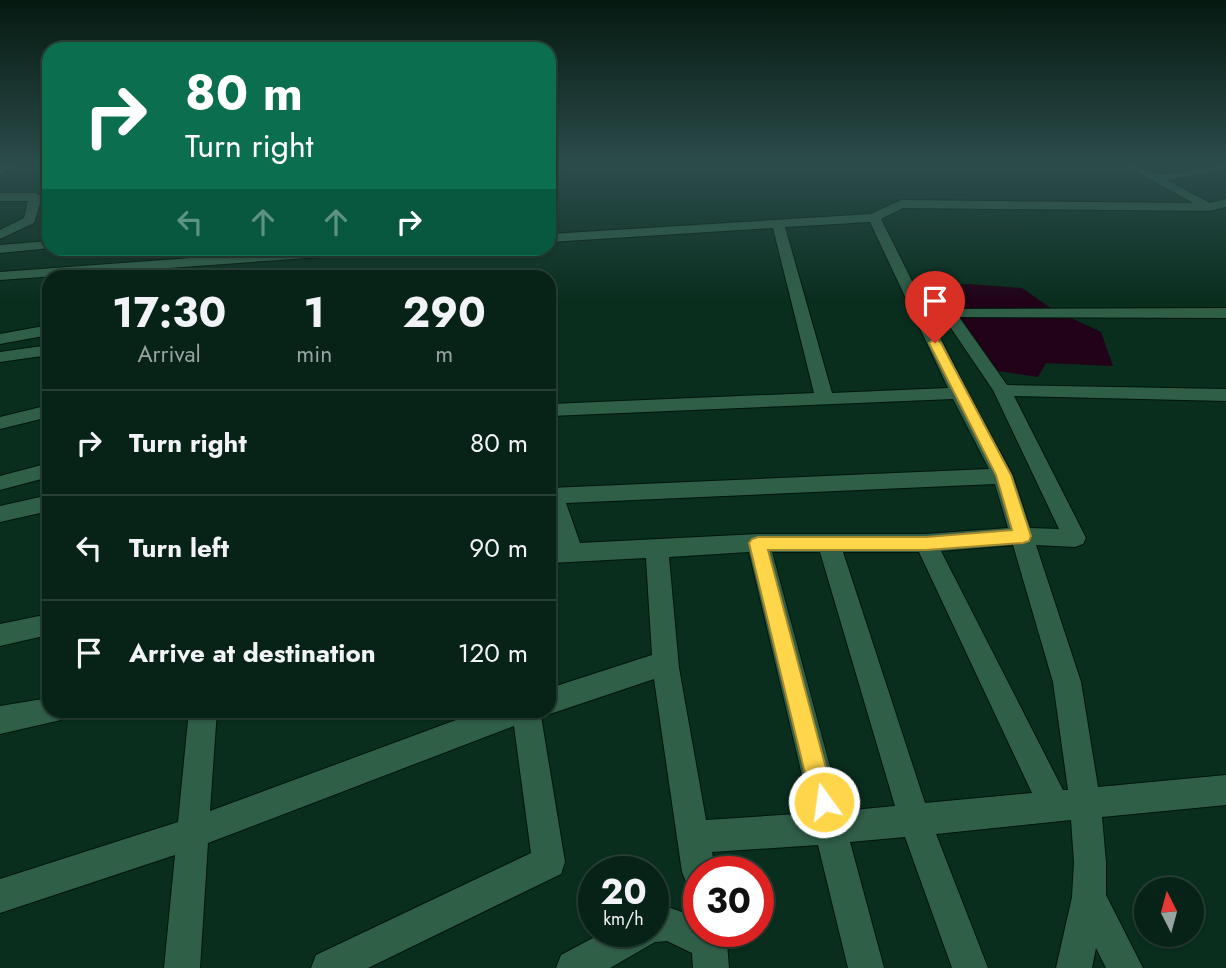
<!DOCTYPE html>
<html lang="en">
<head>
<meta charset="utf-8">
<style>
	:root { --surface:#072216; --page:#102a1f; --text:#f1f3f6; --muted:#98a4a1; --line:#283f35 }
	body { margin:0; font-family:Jost,sans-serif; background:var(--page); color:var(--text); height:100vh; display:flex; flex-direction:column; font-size:26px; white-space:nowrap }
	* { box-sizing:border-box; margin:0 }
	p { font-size:23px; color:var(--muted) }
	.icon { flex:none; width:38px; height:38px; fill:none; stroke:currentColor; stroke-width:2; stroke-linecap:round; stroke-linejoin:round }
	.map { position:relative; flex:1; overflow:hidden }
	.drawer { position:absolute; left:42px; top:270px; width:514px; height:448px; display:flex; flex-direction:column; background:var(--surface); border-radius:21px; box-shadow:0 2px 5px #0004,0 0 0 2px var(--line) }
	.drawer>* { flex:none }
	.guide { position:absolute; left:42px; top:42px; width:514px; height:214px; border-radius:21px; box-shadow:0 2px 5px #0004,0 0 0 2px var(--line); background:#0b6e4f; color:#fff; overflow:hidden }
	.needle { width:46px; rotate:354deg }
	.controls { position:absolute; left:1134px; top:877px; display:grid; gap:14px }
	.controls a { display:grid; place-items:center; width:70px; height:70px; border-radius:50%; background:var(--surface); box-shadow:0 2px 5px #0004,0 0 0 2px var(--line); font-size:35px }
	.speed { position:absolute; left:578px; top:856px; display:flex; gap:14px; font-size:35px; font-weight:700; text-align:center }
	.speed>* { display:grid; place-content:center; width:91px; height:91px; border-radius:50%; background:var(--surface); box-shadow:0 2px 5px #0004,0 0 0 2px var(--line); line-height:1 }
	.speed small { font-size:18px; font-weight:400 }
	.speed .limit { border:10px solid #d22; background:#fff; color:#111 }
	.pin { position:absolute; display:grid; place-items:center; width:60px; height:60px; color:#fff; margin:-72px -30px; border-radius:50% 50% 50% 0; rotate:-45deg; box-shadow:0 0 7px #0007 }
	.pin .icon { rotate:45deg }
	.me { position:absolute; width:77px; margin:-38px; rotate:346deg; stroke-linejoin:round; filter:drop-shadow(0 0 5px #0008) }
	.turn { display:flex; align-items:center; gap:24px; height:147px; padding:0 28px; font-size:32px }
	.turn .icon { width:91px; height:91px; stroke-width:2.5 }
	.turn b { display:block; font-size:49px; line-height:60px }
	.lanes { display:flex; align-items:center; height:66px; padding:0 28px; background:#0003; justify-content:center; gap:35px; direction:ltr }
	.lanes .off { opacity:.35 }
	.eta { display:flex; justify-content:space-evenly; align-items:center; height:119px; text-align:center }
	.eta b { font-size:42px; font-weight:700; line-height:49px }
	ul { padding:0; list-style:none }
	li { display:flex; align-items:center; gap:21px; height:105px; padding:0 28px; border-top:2px solid var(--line) }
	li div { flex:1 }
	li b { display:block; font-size:26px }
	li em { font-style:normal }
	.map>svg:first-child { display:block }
</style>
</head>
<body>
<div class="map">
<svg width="1226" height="968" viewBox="0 0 1226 968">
	<rect width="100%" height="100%" fill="#092e1e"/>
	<path fill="#210218" d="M969 284 1022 288 1052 309 1101 332 1113 366 1046 363 1038 377 992 370 955 335 950 307 940 297V286Z"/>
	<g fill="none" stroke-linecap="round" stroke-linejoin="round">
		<defs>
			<path id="minor" d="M3 166H16L0 175V167Z
				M1127 166C1142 165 1147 174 1159 174 1179 175 1204 166 1226 166V169L1167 180 1210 203 1226 199V207L1209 211 903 208 881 219 968 393 1013 476 1030 528 1059 529 993 390 940 312 942 309 1226 308V318L959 317 1007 385 1226 389V401L1014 396 1086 538 1083 544 1075 547 1036 545 1081 682 1098 787 1226 775V805L1102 817 1106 862V895L1143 968H1106L1096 948 1092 968H1056L1072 897 1074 862 1071 820 936 834 988 968H952L905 837 850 842 884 968H848L818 845 712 852 716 872H698V888L687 884 682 872 654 679 550 714 541 710H550V688L652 655 646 558 550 563V545H557L550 519V488L989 469 953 399 550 416V404L814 393 773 228 550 242V234L871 214 901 200 1193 203ZM870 222 948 388 832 393 785 227ZM995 484 1008 528 926 534H758L580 543 566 503ZM1013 545 1053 682 1068 790H1063L941 551ZM749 552 811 813 706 820 679 668 669 557ZM772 552H820L895 806 842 811ZM843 552H919L1032 793 925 803Z
				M0 193H36L42 197 34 223 0 239V230L24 218 28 201H0Z
				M49 241V248H51L0 253V245Z
				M327 248H398L392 252 0 280V272Z
				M49 325V335L0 344V334Z
				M49 345V355L0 362V352Z
				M49 405V417L0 429V417Z
				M49 463V477L0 490V476Z
				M49 495V511L0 522V506Z
				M39 616 49 621 48 635 0 646V624Z
				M49 698V710H65L61 720 0 734V706Z
				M189 710H217L210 811 483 710H540L565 862 561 874 368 968H311L316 955 531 853 514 726 208 843 200 968H164L175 855 0 913V879L178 822Z
				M668 907 698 918V931H726L729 968H693L692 953 667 941 655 942 610 968H556L561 955 606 931H653V908Z"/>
		</defs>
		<use href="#minor" stroke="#00150a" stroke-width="2"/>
		<use href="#minor" fill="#305f48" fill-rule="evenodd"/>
	</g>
	<linearGradient id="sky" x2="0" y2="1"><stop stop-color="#051910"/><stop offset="0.55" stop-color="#2c4c4c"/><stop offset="1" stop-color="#2c4c4c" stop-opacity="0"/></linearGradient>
	<rect width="1226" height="301" fill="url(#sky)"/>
	<path fill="#ffd54a" stroke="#a68a30" stroke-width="2" d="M935 339 941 343 1011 475 1031 536 1029 541 1023 543 926 550H768L835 802 832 810 824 814 815 810 812 802 749 543 752 539 758 537H926L1012 530 996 475 929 343Z"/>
</svg>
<div class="controls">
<a><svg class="needle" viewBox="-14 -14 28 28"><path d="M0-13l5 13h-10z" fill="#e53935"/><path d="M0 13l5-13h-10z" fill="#98a4a1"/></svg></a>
</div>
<div class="speed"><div>20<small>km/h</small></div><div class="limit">30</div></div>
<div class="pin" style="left:935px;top:343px;background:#d93025"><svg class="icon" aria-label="arrive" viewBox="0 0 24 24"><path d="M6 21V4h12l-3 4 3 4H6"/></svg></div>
<svg class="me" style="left:824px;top:802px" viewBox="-20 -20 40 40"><circle r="17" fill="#ffd54a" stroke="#fff" stroke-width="3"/><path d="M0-11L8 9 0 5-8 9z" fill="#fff"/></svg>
<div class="guide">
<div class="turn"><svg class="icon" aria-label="right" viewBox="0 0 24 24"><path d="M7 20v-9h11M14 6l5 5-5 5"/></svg><div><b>80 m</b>Turn right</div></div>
<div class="lanes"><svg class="icon off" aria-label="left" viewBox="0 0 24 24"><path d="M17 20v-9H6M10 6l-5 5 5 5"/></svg><svg class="icon off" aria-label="ahead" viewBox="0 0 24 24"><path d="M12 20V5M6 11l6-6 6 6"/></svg><svg class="icon off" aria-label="ahead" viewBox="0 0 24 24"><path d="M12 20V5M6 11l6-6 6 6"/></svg><svg class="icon" aria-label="right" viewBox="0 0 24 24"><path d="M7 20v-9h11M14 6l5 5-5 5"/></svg></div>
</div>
<section class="drawer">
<div class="eta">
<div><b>17:30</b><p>Arrival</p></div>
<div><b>1</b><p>min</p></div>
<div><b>290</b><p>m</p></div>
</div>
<ul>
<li><svg class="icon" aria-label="right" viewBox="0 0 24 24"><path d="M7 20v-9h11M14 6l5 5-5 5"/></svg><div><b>Turn right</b></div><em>80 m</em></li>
<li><svg class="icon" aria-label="left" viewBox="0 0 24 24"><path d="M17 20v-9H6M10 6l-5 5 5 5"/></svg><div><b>Turn left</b></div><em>90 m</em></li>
<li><svg class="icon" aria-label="arrive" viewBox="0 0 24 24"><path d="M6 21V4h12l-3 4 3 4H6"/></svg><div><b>Arrive at destination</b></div><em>120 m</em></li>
</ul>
</section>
</div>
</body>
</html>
